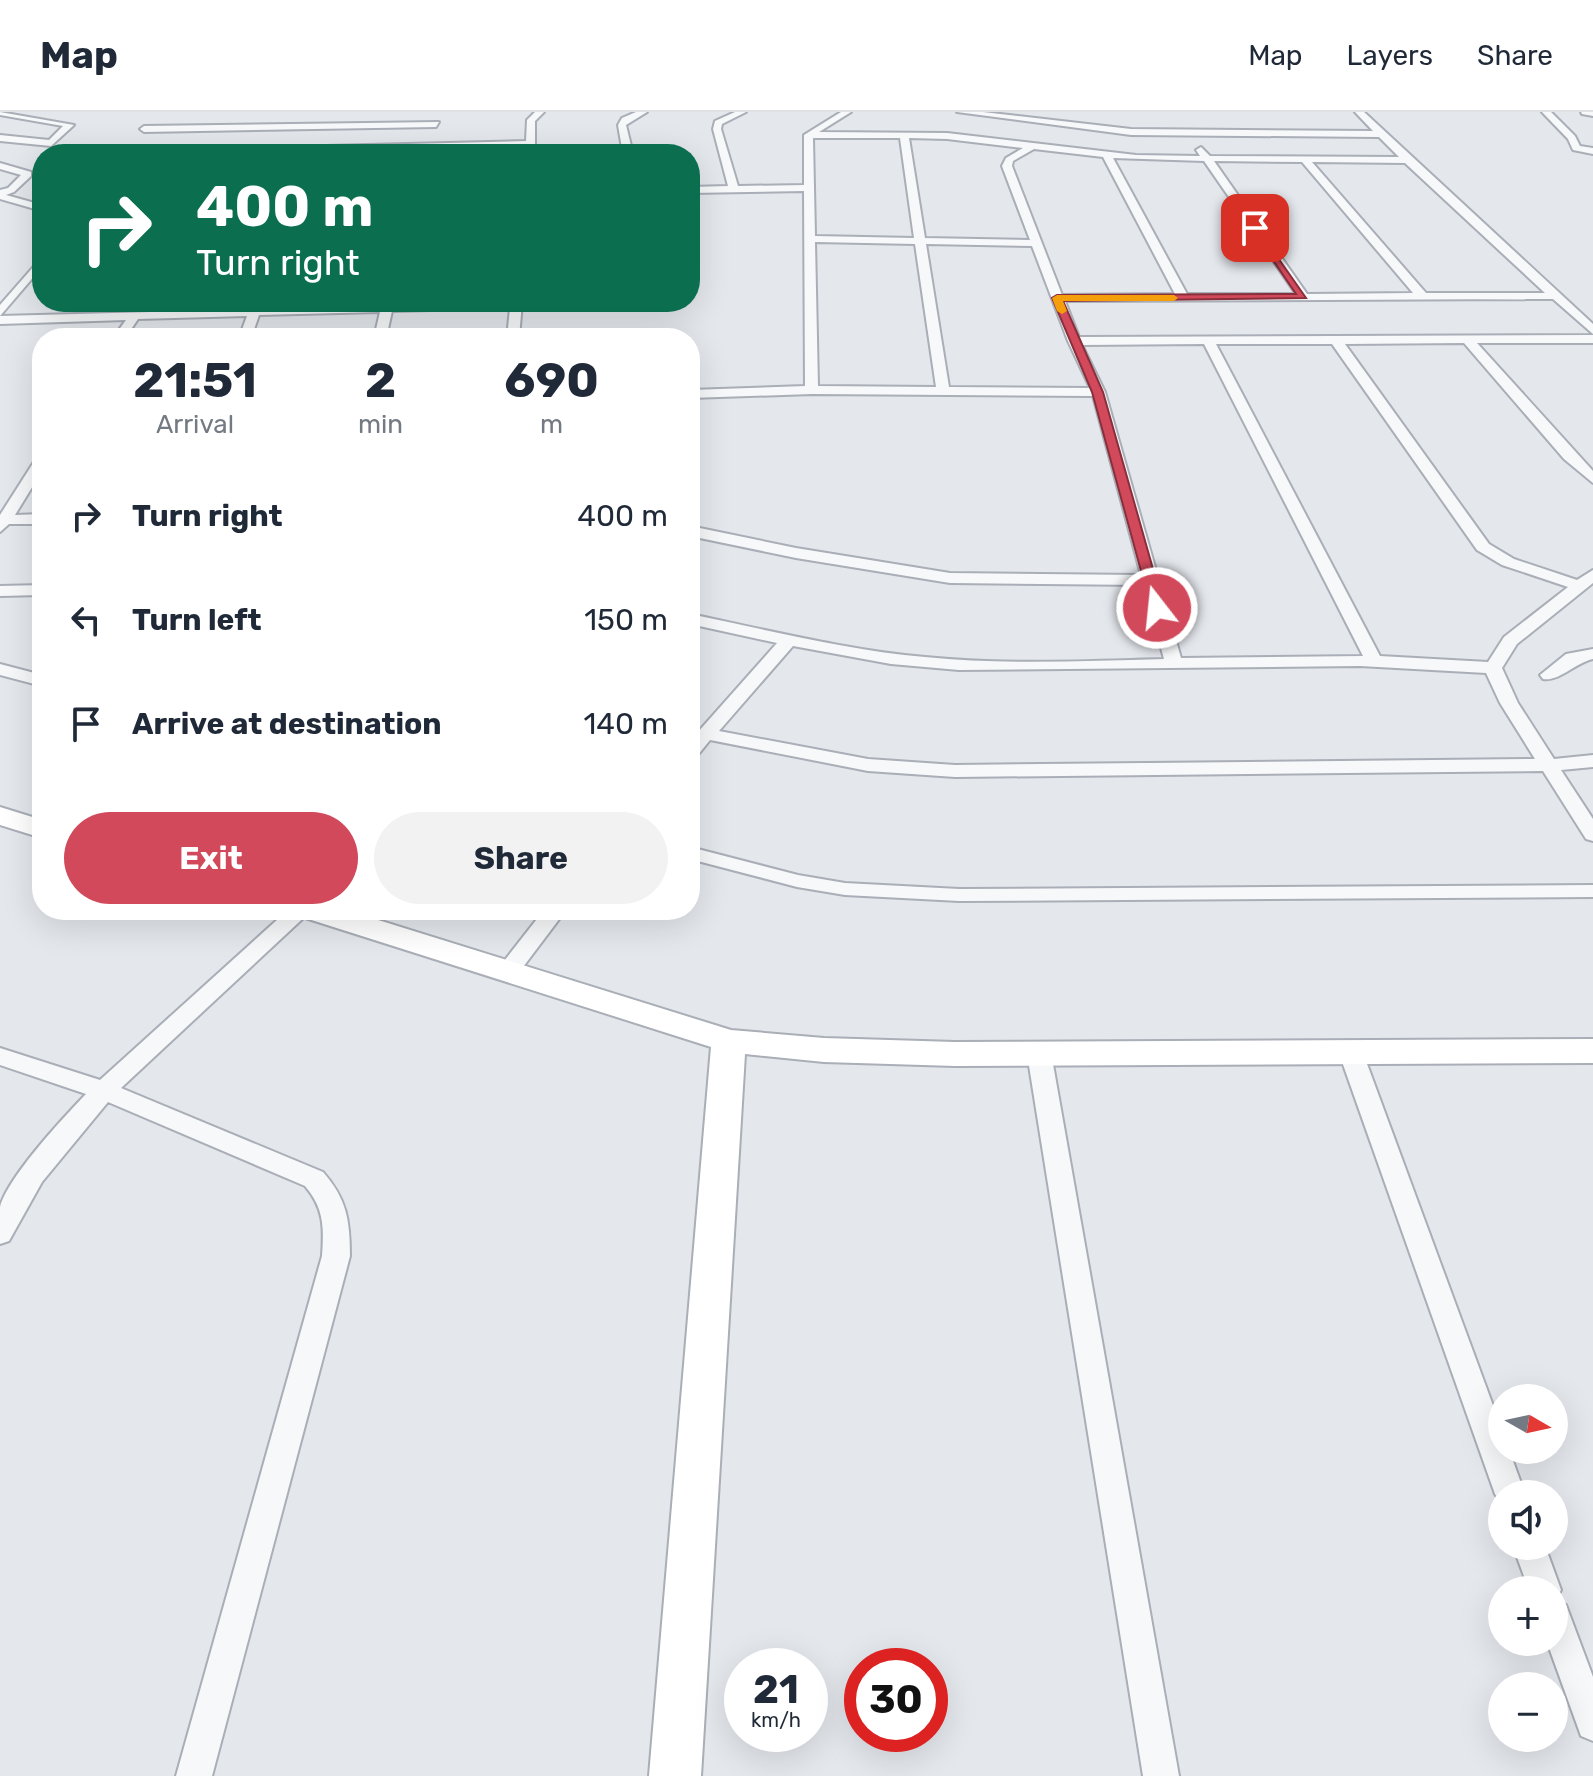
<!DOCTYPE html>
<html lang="en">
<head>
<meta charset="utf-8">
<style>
	:root { --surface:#fff; --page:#f2f2f3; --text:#1f2937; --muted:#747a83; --line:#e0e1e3; --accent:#d1495b }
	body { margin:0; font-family:Rubik,sans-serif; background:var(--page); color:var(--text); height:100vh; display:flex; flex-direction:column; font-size:30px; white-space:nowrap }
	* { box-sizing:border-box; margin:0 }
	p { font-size:26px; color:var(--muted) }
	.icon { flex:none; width:44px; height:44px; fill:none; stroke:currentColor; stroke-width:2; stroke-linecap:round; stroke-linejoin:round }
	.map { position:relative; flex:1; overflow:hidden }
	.panel { position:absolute; left:32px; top:216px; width:668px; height:592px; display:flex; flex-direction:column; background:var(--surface); border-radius:32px; box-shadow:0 8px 32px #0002 }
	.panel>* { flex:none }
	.guide { position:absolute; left:32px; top:32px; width:668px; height:168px; border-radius:32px; box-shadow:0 8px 32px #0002; background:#0b6e4f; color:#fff; overflow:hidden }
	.needle { width:52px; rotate:99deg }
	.controls { position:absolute; left:1488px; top:1272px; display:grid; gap:16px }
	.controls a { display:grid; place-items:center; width:80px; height:80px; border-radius:50%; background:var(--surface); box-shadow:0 8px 32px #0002; font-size:40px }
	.speed { position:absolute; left:724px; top:1536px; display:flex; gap:16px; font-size:40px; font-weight:700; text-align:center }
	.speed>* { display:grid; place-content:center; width:104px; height:104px; border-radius:50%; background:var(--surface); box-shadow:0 8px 32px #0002; line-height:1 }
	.speed small { font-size:20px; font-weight:400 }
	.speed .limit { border:12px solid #d22; background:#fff; color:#111 }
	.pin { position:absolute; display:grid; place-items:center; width:68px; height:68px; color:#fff; margin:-34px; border-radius:16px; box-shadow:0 4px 12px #0006 }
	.me { position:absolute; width:88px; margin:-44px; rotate:344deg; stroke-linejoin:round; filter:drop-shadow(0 0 6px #0008) }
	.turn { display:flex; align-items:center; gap:28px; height:168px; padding:0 32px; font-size:36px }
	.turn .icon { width:104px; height:104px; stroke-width:2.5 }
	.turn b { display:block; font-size:56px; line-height:68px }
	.eta { display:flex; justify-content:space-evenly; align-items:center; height:136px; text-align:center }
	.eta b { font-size:48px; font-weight:700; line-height:56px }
	.button { display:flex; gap:16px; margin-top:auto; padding:16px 32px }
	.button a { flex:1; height:92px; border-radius:48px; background:var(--accent); color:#fff; font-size:32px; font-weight:700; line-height:92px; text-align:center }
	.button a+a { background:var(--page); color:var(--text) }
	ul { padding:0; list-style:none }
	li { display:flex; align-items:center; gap:24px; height:104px; padding:0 32px }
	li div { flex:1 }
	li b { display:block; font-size:30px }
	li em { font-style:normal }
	header { display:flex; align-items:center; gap:48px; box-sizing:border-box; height:112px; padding:0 40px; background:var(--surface); border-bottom:2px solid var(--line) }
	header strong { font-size:38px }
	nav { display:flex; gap:44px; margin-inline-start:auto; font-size:28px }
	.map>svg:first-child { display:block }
</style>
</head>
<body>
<header>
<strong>Map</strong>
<nav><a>Map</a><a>Layers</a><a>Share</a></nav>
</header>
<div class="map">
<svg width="1593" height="1664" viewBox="0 0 1593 1664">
	<rect width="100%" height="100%" fill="#e4e7ec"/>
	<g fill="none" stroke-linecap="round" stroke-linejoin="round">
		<defs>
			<path id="street" d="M0 0 74 13 51 34 0 29V23L49 28 63 14 0 3Z
				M535 0H544L535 9V42H525L526 35 123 42 128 39 526 29 527 8Z
				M636 0H647L626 13 633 42H623L618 13 622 6Z
				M735 0H746L722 12 721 17 738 74 804 73V23L841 0H851L819 20 947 21 1136 43 1200 44 1196 38 1201 35 1210 44 1399 45 1379 25 1131 23 957 0H983L1131 17 1373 19 1355 0H1364L1593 212V222L1553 187 1065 189 1079 225 1593 223V231H1477L1593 359V371L1564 347 1464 231 1345 232 1489 432 1514 447 1577 468 1593 458V471L1517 532 1502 556 1518 591 1554 647 1593 643V655L1561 658 1593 707V729L1586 727 1543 659 955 665 868 659 710 628 697 644 690 646V629L777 531 690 512V502C768 518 846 538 925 545 1004 553 1085 549 1164 547L1144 473 950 471 796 446 690 424V414L796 436 950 461 1141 463 1093 284 812 282 690 286V278L805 274 804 79 690 81V75L728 74 713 17 715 9ZM813 26H900L914 126 815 124ZM909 26 947 27 1023 36 1006 46 1002 54 1030 128 925 126ZM1034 37 1103 45 1175 182 1062 183 1012 54 1013 49ZM1113 46 1204 49 1296 182H1187ZM1214 49 1302 50 1413 181 1307 182ZM1312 50 1405 51 1545 181H1426ZM815 130 915 132 936 275 818 274ZM926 132 1032 134 1068 229 1090 276 949 275ZM1204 232 1363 544 1181 546 1105 280 1082 233ZM1216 232H1332L1477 438 1502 453 1568 475 1504 525 1488 550 1380 544ZM793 534 891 552 959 558 1360 554 1486 561 1500 591 1535 647 955 653 868 647 719 619Z
				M1542 0H1551L1575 24 1580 34 1593 36V42L1573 38 1568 27Z
				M1581 0H1593V4L1582 2Z
				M439 10 436 15 144 20 140 17 144 14Z
				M0 51 31 60V64L14 80 6 83 42 93V99L0 87V78L8 76 21 63 0 57Z
				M42 145V155L0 204 522 190 519 226H507L510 196 392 199 386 226H374L380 200 259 203 251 226H239L247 204 138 207 125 226H113L126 208 0 212V193Z
				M42 344V359L15 403 42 402V412H9L0 420V403L37 345Z
				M42 473V483L0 484V474Z
				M1593 537V547C1575 551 1559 570 1543 567L1540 563 1566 542Z
				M0 552 42 563V574L0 563Z
				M690 735 798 763 845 771 959 777 1593 773V785L959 789 845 783 797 775 690 747Z
				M288 798H312L121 976 323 1060C347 1087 350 1109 350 1144L212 1664H176L322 1144C324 1115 324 1096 305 1074L108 990 42 1070 9 1129 0 1132C0 1121 0 1106 0 1095 8 1065 64 1005 86 982L0 953V936L100 968Z
				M544 798H566L517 863H501L498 858 501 853Z
				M1039 933 1047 935 1051 941 1179 1664H1143L1027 941 1031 935Z
				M1351 933 1359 935 1363 941 1502 1318V1338H1509L1525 1382H1502V1393L1495 1382 1339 941 1343 935Z
				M1513 1434H1545L1561 1478 1555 1489 1566 1493 1593 1565V1629L1581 1624 1547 1530H1554V1478H1529Z"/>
			<path id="secondary" d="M0 695 42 708V726L0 713Z
				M297 798H346L731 918 824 926 955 930 1593 927V951L955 954 824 950 745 942 701 1664H649L711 935 302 805Z"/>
		</defs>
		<use href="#street" stroke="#a9aeb7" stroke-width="4"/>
		<use href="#secondary" stroke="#a9aeb7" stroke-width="4"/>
		<use href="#street" fill="#f7f8fa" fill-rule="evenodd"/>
		<use href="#secondary" fill="#fff" fill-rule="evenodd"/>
	</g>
	<path fill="#d1495b" stroke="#882f3b" stroke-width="2" d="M1255 113 1306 186 1063 189 1103 280 1164 496 1152 499 1092 280 1052 186 1057 183 1296 182 1251 116Z"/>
	<path fill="#f59e0b" d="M1057 183H1174L1178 186 1174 189H1063L1067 199 1062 202 1057 199 1052 186Z"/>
</svg>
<div class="controls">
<a><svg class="needle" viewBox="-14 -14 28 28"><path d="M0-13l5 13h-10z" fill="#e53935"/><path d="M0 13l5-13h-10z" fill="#747a83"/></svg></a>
<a><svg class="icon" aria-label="sound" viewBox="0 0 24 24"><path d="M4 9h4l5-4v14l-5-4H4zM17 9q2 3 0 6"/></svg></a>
<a>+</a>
<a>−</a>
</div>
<div class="speed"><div>21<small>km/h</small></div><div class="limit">30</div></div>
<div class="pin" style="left:1255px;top:116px;background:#d93025"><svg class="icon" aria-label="arrive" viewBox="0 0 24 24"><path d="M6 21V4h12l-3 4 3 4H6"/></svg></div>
<svg class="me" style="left:1157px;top:496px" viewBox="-20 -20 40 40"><circle r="17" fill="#d1495b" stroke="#fff" stroke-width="3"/><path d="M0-11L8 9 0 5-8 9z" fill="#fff"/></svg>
<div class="guide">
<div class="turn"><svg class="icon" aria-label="right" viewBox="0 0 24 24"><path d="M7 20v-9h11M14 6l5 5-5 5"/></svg><div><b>400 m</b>Turn right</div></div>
</div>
<section class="panel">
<div class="eta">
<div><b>21:51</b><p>Arrival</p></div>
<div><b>2</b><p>min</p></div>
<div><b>690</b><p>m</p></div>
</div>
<ul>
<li><svg class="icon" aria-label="right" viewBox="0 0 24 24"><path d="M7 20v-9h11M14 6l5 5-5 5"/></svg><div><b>Turn right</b></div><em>400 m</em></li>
<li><svg class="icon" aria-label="left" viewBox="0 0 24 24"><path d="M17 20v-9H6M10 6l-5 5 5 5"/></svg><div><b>Turn left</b></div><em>150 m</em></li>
<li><svg class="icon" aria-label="arrive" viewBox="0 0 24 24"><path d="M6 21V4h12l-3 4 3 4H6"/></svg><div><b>Arrive at destination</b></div><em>140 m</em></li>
</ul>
<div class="button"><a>Exit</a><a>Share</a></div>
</section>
</div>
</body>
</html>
